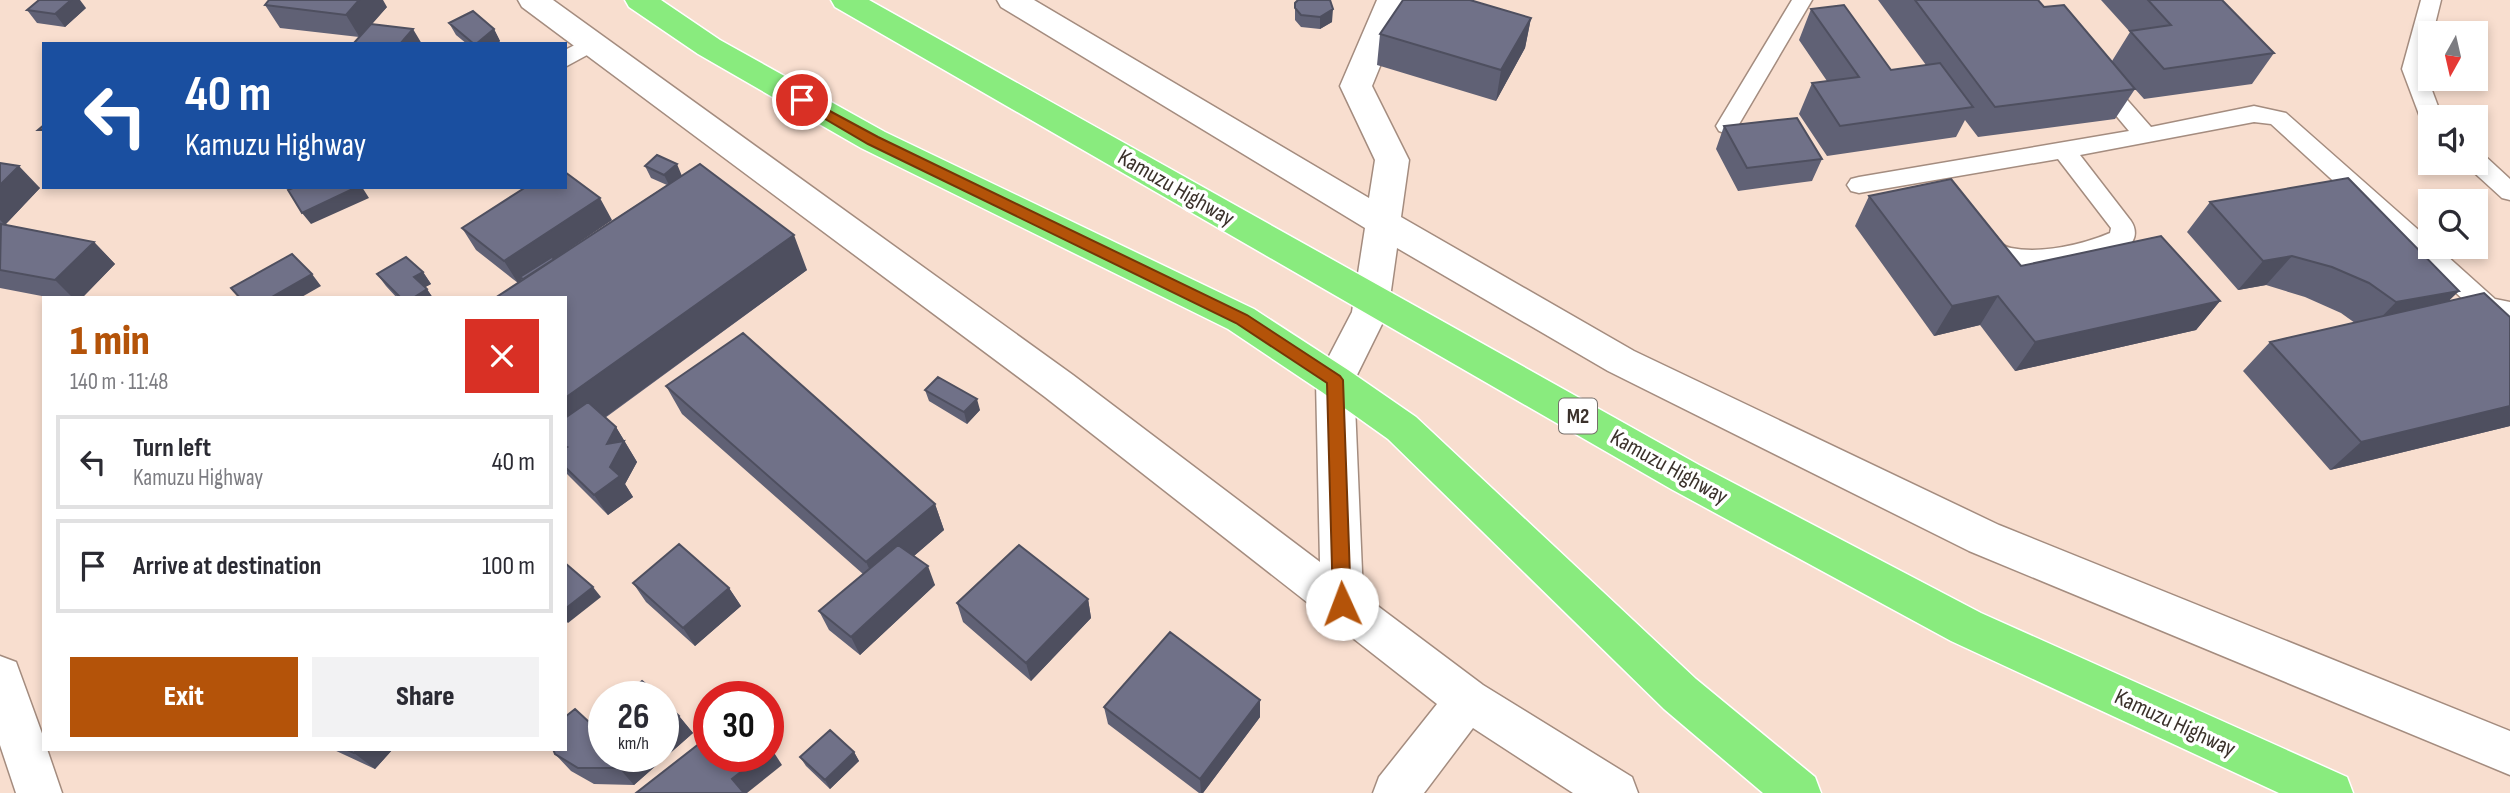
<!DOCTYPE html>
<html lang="en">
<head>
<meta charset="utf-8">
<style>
	:root { --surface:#fff; --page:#f2f2f3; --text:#2b2b33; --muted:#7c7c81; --line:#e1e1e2; --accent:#b45309 }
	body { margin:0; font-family:"Sofia Sans Condensed",sans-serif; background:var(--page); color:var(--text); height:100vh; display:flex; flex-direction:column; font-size:26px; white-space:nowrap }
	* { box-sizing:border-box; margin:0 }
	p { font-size:23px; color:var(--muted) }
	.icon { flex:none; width:38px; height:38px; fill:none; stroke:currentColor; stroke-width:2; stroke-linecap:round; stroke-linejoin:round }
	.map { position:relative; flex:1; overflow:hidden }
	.side { position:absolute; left:42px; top:296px; width:525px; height:455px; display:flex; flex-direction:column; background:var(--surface); border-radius:0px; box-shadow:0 4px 10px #0003 }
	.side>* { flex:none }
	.guide { position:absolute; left:42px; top:42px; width:525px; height:147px; border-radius:0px; box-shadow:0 4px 10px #0003; background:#1a4fa0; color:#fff; overflow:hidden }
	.needle { width:46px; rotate:188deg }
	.fabs { position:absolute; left:2418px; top:21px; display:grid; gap:14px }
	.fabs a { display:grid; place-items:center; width:70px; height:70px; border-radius:0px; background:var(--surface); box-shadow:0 4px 10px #0003; font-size:35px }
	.speed { position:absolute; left:588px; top:681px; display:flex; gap:14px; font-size:35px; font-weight:700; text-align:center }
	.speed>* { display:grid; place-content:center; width:91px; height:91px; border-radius:50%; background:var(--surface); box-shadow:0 4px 10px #0003; line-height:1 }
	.speed small { font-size:18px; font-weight:400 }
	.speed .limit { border:10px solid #d22; background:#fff; color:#111 }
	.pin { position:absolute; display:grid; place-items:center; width:60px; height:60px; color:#fff; margin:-30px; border:4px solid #fff; border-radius:50%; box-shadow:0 2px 7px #0007 }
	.me { position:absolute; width:77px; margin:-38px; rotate:358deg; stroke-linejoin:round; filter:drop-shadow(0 0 5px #0008) }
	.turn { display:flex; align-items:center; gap:24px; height:147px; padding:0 28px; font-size:32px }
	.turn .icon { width:91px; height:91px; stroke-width:2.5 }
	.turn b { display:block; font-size:49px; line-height:60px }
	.round { display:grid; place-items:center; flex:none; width:74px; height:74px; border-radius:0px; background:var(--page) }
	.headline { display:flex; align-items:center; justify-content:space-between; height:119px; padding:0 28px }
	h1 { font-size:42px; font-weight:800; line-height:52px; color:var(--accent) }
	.action { display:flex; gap:14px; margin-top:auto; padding:14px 28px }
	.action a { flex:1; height:80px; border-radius:0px; background:var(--accent); color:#fff; font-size:28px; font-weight:800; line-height:80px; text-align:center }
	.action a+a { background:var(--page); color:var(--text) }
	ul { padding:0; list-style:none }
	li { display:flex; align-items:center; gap:21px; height:94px; margin:0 14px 10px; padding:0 14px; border:4px solid var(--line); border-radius:0px }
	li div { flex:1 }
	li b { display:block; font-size:26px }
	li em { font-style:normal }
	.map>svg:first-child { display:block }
</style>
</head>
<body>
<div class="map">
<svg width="2510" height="793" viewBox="0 0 2510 793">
	<rect width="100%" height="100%" fill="#f8decf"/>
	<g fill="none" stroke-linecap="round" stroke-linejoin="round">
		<defs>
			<path id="lane" d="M1792 0H1812L1735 131 1727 134 1719 131 1716 126Z
				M2421 0H2441L2424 69 2442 117H2431V124L2423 122 2420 117 2402 69Z
				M592 36 600 38 603 43 600 48 565 67V50Z
				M2099 75 2107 77 2151 127 2254 106 2286 113 2431 241V247H2437L2495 299 2510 302V322L2478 313 2271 124 2254 122 2080 155 2131 221C2136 228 2137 239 2129 245 2105 262 2011 276 1987 258 1981 254 1978 246 1975 240L1979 234C2001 227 1994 245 2011 248 2041 254 2082 245 2110 233L2111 228 2058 159 1859 193 1851 191 1847 185 1851 179 1859 177 2129 131 2088 82 2091 77Z
				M2476 153 2484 155 2510 179V200L2502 198 2468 167 2466 163H2476Z"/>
			<path id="street" d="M518 0H553L1073 375 1320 562 1316 381 1352 312 1365 228 1001 7 997 0H1034L1369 198 1375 160 1340 86 1377 0H1407L1372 86 1409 160 1401 217 1634 351 1999 525 2510 731V775L1969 551 1608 371 1397 248 1388 312 1354 381 1363 595 1483 685 1632 777 1638 793H1573L1473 728 1424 793H1373L1379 777 1437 704 1045 397 522 7Z
				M0 656 16 662 44 739V749H47L62 793H16L0 745Z"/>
			<path id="highway" d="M625 0H661L720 40 885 132 1254 309 1348 370 1416 417 1696 679 1815 777 1821 793H1763L1664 709 1388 439 1322 392 1228 329 861 148 698 54 629 7Z
				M831 0H869L1699 465 1981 613 2347 777 2353 793H2279L1951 641 1671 489 835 7Z"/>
		</defs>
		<use href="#lane" stroke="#a48c7f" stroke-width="3"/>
		<use href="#street" stroke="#a48c7f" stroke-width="3"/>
		<use href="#highway" stroke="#fff" stroke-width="3"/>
		<use href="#lane" fill="#fff" fill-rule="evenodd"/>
		<use href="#street" fill="#fff" fill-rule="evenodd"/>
		<use href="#highway" fill="#89eb7e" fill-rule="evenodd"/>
	</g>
	<path fill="#606175" d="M1878 0H2038L2044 7 2112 61 2130 32 2101 0H2222L2274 53 2252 84 2144 99 2135 89 2115 119 1978 137 1965 120 1956 137 1827 156 1799 114 1812 83 1827 81 1799 40 1811 9 1891 70 1926 65Z
		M1295 3 1332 22 1320 29 1301 27 1295 20Z
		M265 5 387 7 359 37 280 28Z
		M86 8 65 27 37 23 27 10Z
		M1531 18 1525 48 1496 101 1377 65 1380 34Z
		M449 23 494 29 500 41 497 44H467L456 35Z
		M1724 126 1822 159 1812 181 1738 191 1716 149Z
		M0 163 40 188 5 225 94 242 115 264 82 298H52L0 288Z
		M645 166 682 176 807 270 605 418 616 427 637 462 625 484 633 497 608 515 565 472V298L518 283 476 250 462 228 612 220 554 259 667 185 651 178Z
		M1869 196 2021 266 2220 301 2196 330 2015 371 1980 325 1934 336 1855 226Z
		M2210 202 2459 291 2448 301 2510 317V426L2330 470 2243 371 2270 342 2355 323 2341 313 2305 297 2266 285 2238 290 2187 232Z
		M423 272 431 284 425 287 433 298H397L386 286 377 274Z
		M666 386 935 504 944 530 914 556 935 585 860 655 829 630 819 611 863 574 682 414Z
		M925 390 980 410 967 424 929 401Z
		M633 583 729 588 741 606 695 646 646 602Z
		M1088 599 1091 618 1031 681 963 622 957 603Z
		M1104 707 1260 717 1203 793H1199L1108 724Z
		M679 716 693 733 634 785 594 784 571 771 555 754 603 737Z
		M332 749H393L375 769Z
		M854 752 859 761 830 789 806 766 800 757Z"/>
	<path fill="#4e4f5f" d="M71 0H80L86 8 65 27 55 14Z
		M359 0H383L387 7 360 38 346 15Z
		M1333 9 1332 22 1320 29V17Z
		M1531 18 1525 48 1496 101 1501 70Z
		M413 29 422 44H400Z
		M494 29 500 41 497 44H476Z
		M677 164 682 176 670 187 664 175Z
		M19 166 40 188 5 225 0 220V185Z
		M357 187H362L369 198 311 224 302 213Z
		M600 198 612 220 523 280 520 277 522 280 518 283 504 261Z
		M794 235 807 270 565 446V398Z
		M94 242 115 264 82 298H73L55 280Z
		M2292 256 2266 285 2238 290 2263 261Z
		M423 272 431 284 422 289 414 277Z
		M312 274 321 286 300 298H270Z
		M427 289 433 298H413Z
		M2459 291 2429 320 2367 332 2396 302Z
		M1998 296 1980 325 1934 336 1952 306Z
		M2220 301 2196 330 2015 371 2035 342Z
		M977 399 980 410 967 424 964 412Z
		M2510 406V426L2330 470 2361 442Z
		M616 427 637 462 625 484 633 497 608 515 594 495 610 467 607 444Z
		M935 504 944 530 878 587 866 562Z
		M928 566 935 585 860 655 851 637Z
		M593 587 601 597 568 623 565 620V609Z
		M729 588 741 606 695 646 683 628Z
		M1088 599 1091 618 1031 681 1026 663Z
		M1260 700V717L1203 793H1201L1200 779Z
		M679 716 693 733 634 785 619 768 633 756H663V730Z
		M771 748 782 765 747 793H743L732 779 761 756H768V750Z
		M357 749H393L375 769 354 753Z
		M854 752 859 761 830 789 825 780Z"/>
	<path fill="#707188" stroke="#4e4f5f" stroke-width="2" d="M39 0H71L55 14 27 10Z
		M269 0H359L346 15 265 5Z
		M1298 0H1330L1333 9 1320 17 1301 15 1295 8V3Z
		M1403 0H1470L1531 18 1501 70 1380 34Z
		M1915 0H2038L2044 7 2064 5 2135 89 1995 107Z
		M2148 0H2222L2274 53 2164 69 2130 31 2171 25Z
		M1844 5 1891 70 1940 63 1973 107 1840 126 1812 83 1859 77 1811 9Z
		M473 11 494 29 476 44H474L449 23Z
		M371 24 413 29 400 44H353Z
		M1797 118 1822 159 1747 168 1724 126Z
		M44 125V130H38Z
		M657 155 677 164 664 175 645 166Z
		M0 163 19 166 0 185Z
		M700 164 794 235 565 398V298H495Z
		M565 172 600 198 504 261 462 228 526 187H565Z
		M2348 178 2459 291 2396 302 2369 283 2332 267 2292 256 2263 261 2210 202Z
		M1951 179 2021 266 2161 236 2220 301 2035 342 1998 296 1952 306 1869 196Z
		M295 187H357L302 213 288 190Z
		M1 224 94 242 55 280 0 270Z
		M292 254 312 274 270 298H240L231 288Z
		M406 257 423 272 414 277 427 289 413 298H401L377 274Z
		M552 257 554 259 523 279 520 277Z
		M2484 293 2510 317V406L2361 442 2270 342Z
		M743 333 935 504 866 562 666 386Z
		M938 377 977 399 964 412 925 390Z
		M588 402 616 427 607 444 624 441 610 467 620 476 594 495 565 467V448L567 447 565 446V418Z
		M679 544 729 588 683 628 633 583Z
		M898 545 928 566 851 637 819 611Z
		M1019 545 1088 599 1026 663 957 603Z
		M565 563 593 587 565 609Z
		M1170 632 1260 700 1200 779 1104 707Z
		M642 681 659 696H624Z
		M663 701 679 716 663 730Z
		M575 709 604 736V756H633L619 768H578L555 754 553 749H565V717Z
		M830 730 854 752 825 780 800 757Z
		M709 736V756H761L732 779 744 793H636Z
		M345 749H357L354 753Z"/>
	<path fill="#b45309" stroke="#753606" stroke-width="2" d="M802 96 878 137 1247 315 1340 376 1343 380 1351 604 1349 610 1342 612 1336 610 1333 604 1327 383 1236 323 868 144 798 103 796 100Z"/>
	<g text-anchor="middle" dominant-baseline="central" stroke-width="7" stroke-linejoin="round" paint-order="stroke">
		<rect fill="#fff" stroke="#766f6b" stroke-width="2" x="1559" y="398.5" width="38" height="35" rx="5"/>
		<g font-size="21" font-weight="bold" fill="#3b312b">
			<text x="1578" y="416">M2</text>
		</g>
		<g font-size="23" fill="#3b312b" stroke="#fff">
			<text transform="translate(1176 188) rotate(30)">Kamuzu Highway</text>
			<text transform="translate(1669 467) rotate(29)">Kamuzu Highway</text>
			<text transform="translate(2175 723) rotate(25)">Kamuzu Highway</text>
		</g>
	</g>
</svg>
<div class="fabs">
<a><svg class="needle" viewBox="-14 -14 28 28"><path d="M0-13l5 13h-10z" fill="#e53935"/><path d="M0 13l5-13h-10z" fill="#7c7c81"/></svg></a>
<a><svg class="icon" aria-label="sound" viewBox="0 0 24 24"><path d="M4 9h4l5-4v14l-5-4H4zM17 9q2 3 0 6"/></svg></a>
<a><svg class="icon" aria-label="search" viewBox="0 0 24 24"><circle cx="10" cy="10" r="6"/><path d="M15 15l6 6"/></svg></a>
</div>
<div class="speed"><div>26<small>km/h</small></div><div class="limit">30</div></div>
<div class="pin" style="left:802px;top:100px;background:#d93025"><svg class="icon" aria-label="arrive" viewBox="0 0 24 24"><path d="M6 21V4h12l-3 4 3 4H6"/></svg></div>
<svg class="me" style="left:1342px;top:604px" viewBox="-20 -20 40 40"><circle r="19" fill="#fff"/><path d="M0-13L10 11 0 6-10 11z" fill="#b45309"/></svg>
<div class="guide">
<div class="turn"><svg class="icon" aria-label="left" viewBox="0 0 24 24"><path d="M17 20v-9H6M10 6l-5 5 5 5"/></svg><div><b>40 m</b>Kamuzu Highway</div></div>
</div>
<section class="side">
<div class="headline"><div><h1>1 min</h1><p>140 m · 11:48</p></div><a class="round" style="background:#d93025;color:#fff"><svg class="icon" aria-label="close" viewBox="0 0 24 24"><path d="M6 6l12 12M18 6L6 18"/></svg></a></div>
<ul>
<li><svg class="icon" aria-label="left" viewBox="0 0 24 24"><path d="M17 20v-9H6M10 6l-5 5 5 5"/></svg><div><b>Turn left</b><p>Kamuzu Highway</p></div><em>40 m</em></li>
<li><svg class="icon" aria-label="arrive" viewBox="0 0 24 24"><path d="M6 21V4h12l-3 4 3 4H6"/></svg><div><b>Arrive at destination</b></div><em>100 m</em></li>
</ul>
<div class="action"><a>Exit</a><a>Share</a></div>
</section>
</div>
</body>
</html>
